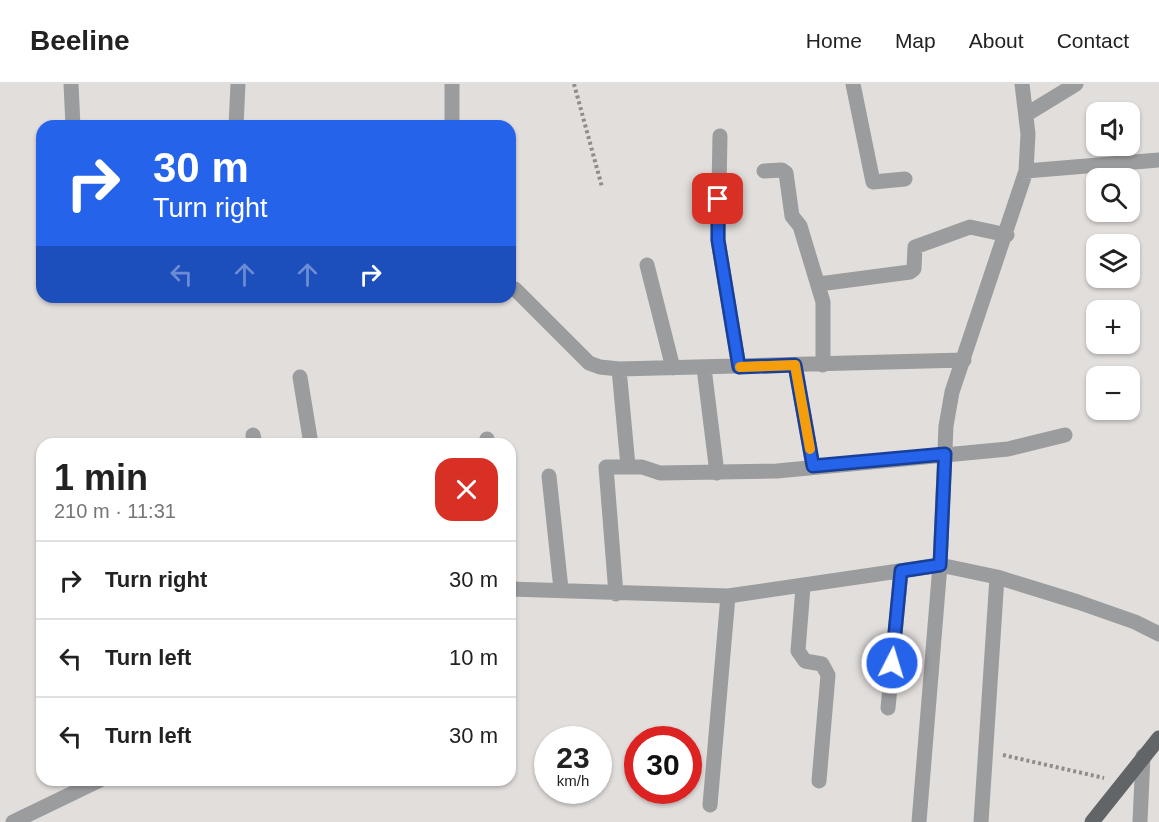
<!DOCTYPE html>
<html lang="en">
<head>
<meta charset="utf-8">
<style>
	:root { --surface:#fff; --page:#f6f6f6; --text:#222; --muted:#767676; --line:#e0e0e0 }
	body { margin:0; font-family:Arial,sans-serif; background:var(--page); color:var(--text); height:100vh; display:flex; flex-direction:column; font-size:22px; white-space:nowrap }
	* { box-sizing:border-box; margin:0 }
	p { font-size:20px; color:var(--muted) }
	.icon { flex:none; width:33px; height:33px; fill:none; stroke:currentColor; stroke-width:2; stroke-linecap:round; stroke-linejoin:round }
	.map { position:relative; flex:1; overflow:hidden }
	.panel { position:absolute; left:36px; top:354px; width:480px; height:348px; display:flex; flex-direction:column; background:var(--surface); border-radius:18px; box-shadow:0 2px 4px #0004 }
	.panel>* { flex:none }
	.top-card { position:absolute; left:36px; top:36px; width:480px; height:183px; border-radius:18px; box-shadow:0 2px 4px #0004; background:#2563eb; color:#fff; overflow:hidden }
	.fabs { position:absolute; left:1086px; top:18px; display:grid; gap:12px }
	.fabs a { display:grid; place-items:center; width:54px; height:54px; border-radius:12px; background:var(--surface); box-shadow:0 2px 4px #0004; font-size:30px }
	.speed { position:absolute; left:534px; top:642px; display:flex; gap:12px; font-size:30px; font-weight:700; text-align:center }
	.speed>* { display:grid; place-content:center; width:78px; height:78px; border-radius:50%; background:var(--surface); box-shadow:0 2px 4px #0004; line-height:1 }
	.speed small { font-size:15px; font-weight:400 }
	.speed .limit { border:9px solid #d22; background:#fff; color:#111 }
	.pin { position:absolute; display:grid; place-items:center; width:51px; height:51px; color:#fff; margin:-26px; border-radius:12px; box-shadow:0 3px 9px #0006 }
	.me { position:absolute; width:66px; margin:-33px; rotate:5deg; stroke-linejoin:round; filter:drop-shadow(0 0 4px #0008) }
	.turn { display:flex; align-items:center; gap:21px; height:126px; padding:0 18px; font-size:27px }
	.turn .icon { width:78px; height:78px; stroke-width:2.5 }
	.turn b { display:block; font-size:42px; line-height:51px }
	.lanes { display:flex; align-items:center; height:57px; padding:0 18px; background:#0003; justify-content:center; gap:30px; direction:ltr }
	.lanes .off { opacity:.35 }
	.round { display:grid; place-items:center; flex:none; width:63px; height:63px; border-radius:18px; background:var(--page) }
	.overview { display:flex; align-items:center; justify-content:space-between; height:102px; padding:0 18px }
	h1 { font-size:36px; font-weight:700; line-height:45px }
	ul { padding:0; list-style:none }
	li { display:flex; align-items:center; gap:18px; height:78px; padding:0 18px; border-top:2px solid var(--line) }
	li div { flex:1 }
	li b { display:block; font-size:22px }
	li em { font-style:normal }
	header { display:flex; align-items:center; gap:36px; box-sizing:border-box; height:84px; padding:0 30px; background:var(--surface); border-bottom:2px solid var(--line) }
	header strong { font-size:28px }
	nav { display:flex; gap:33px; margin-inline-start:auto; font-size:21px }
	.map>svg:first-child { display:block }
</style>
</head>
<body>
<header>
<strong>Beeline</strong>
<nav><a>Home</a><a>Map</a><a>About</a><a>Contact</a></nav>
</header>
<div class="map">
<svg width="1159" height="738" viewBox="0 0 1159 738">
	<rect width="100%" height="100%" fill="#e2dedc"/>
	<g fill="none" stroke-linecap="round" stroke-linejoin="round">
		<path stroke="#8f8c8a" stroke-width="4" stroke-dasharray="3 3" stroke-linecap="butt" d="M574 0 602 103
			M1003 671 1104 694"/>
		<path stroke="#9b9c9e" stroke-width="15" d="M71 0 73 42
			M452 0V42
			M853 0 873 98 905 95
			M1027 30 1076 0
			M236 42 238 0
			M720 52 718 156 739 283
			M764 87 782 86 786 89 792 132 800 142 823 218V281
			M1026 87 1159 76
			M647 181 673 284
			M819 200 910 188 914 185 915 163 970 143 1007 151
			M515 205 589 279 600 283 619 285 964 276
			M795 281 813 382
			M704 284 717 389
			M619 285 628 382
			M300 293 311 360
			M253 351 255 360
			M487 355 488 360
			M549 392 561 505
			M803 503 798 567 805 577 822 580 828 591 819 697
			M510 505 728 512 940 481 997 493 1078 518 1135 538 1159 550
			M616 510 606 383H642L660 389 777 387 1008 365 1065 351
			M888 624 901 487
			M710 721 728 512
			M13 738 100 696
			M919 738 940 481 946 342 952 308 1026 87 1028 50 1022 0
			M981 738 997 493
			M1140 738 1143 672"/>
		<path stroke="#626567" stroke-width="15" d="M1092 738 1159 654"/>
	</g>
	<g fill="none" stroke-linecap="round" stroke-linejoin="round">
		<defs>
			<path id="route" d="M718 115V156L739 283 795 281 813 382 945 370 940 481 901 487 892 579"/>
		</defs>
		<use href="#route" stroke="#184099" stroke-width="15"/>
		<use href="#route" stroke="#2563eb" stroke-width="10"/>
		<path stroke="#f59e0b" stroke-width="10" d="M740 283 795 281 810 365"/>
	</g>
</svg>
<div class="fabs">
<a><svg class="icon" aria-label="sound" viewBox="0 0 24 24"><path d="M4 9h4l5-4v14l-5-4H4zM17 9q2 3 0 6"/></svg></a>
<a><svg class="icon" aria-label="search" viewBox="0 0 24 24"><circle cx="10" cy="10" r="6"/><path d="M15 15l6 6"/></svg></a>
<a><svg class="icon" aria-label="layers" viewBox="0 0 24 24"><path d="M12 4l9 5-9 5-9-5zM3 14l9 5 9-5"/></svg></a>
<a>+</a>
<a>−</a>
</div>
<div class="speed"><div>23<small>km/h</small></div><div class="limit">30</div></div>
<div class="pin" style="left:718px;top:115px;background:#d93025"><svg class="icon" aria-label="arrive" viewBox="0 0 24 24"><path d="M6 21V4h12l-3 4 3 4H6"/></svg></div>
<svg class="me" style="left:892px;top:579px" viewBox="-20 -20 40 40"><circle r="17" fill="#2563eb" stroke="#fff" stroke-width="3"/><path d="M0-11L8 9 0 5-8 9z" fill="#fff"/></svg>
<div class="top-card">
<div class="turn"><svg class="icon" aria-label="right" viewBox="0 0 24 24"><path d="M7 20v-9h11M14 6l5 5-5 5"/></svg><div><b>30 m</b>Turn right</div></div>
<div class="lanes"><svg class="icon off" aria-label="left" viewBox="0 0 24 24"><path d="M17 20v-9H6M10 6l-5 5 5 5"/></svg><svg class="icon off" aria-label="ahead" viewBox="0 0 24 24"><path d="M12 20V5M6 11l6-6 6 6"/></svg><svg class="icon off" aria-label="ahead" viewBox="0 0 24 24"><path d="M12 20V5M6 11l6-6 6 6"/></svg><svg class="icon" aria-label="right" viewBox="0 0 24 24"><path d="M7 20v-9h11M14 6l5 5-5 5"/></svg></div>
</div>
<section class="panel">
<div class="overview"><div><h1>1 min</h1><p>210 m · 11:31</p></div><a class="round" style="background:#d93025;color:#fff"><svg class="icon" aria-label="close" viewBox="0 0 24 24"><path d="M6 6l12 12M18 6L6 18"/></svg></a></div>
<ul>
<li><svg class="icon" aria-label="right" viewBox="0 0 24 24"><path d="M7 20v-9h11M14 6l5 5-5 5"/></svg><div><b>Turn right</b></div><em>30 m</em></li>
<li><svg class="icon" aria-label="left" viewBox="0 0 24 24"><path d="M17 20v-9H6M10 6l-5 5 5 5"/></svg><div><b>Turn left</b></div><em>10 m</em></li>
<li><svg class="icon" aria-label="left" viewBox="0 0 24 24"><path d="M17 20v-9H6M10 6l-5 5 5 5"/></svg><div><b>Turn left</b></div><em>30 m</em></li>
</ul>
</section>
</div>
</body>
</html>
